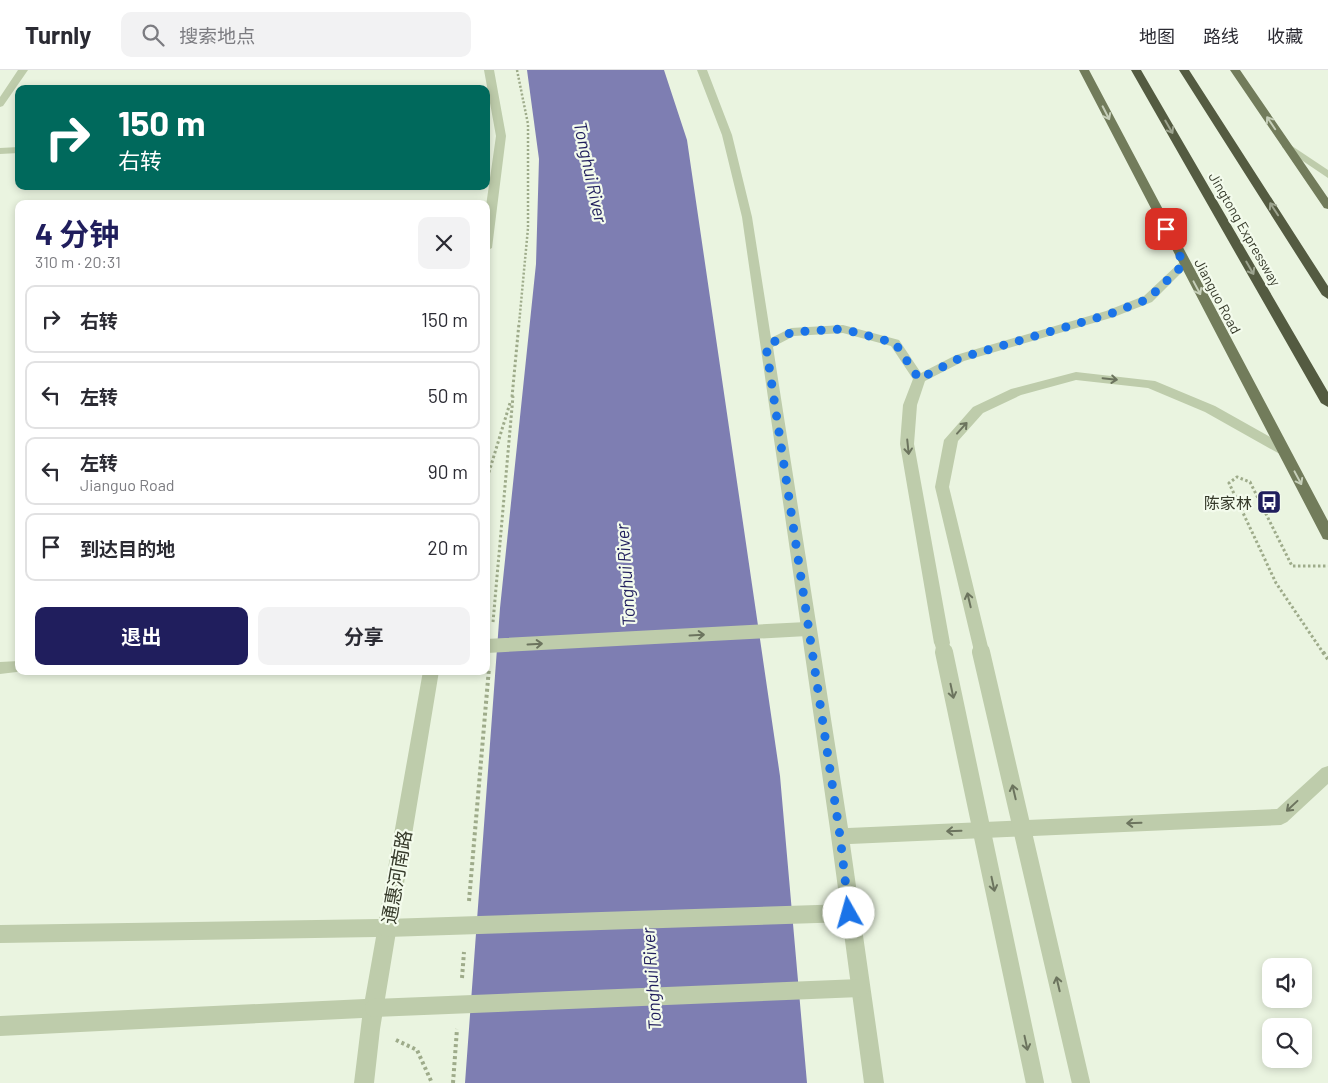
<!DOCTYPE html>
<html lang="zh">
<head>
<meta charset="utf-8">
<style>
	:root { --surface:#fff; --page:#f2f2f3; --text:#2b2b33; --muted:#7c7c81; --line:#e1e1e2; --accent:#201e5d }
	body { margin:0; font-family:Barlow,"Noto Sans SC",sans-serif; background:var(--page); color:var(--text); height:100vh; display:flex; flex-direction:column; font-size:19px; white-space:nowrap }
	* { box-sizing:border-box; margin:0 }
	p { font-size:16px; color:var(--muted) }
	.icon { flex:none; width:28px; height:28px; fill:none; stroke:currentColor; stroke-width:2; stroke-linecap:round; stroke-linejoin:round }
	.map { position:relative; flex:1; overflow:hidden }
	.side { position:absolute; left:15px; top:130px; width:475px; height:475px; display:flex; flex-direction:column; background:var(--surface); border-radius:10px; box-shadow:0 2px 8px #0003 }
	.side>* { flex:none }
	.guide { position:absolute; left:15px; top:15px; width:475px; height:105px; border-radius:10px; box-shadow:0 2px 8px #0003; background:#00695c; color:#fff; overflow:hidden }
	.buttons { position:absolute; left:1262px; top:888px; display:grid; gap:10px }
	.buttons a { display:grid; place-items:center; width:50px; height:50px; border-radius:10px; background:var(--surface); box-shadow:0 2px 8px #0003; font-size:25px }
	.pin { position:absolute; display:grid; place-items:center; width:42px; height:42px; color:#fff; margin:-21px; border-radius:10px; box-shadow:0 2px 8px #0006 }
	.me { position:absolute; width:55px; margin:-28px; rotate:353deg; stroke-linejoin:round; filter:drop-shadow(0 0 4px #0008) }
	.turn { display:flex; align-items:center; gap:18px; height:105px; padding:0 20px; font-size:22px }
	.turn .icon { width:65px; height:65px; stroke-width:2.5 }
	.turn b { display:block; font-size:35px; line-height:42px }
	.round { display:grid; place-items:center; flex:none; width:52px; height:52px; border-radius:10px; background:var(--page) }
	.overview { display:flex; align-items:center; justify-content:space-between; height:85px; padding:0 20px }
	h1 { font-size:30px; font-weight:700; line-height:38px; color:var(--accent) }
	.button { display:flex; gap:10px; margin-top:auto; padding:10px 20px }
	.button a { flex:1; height:58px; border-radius:10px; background:var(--accent); color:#fff; font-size:20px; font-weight:700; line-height:58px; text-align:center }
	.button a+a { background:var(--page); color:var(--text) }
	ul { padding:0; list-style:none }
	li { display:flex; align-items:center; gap:15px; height:68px; margin:0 10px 8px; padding:0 10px; border:2px solid var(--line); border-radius:10px }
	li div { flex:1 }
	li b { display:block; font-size:19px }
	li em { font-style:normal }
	header { display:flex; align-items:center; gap:30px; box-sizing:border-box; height:70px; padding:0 25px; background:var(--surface); border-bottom:1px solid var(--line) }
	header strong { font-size:24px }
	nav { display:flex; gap:28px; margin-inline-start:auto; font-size:18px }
	.search { width:350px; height:45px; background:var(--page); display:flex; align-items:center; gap:12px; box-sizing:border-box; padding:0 18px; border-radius:10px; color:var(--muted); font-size:19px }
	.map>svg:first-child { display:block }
</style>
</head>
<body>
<header>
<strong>Turnly</strong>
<div class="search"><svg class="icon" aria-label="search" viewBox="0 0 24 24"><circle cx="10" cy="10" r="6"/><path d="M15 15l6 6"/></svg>搜索地点</div>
<nav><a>地图</a><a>路线</a><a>收藏</a></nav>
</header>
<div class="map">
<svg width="1328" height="1013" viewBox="0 0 1328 1013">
	<rect width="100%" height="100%" fill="#eaf4e0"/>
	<path fill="#7e7eb2" d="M527 0H664L687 70 780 706 807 1013H465L500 538 536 194 539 89Z"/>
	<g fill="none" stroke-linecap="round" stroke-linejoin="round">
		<path stroke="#9eab8a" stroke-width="2.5" stroke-dasharray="2 2" stroke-linecap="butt" d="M517 0 528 54V158L519 254"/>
		<path stroke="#9eab8a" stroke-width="3" stroke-dasharray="2.5 2.5" stroke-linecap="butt" d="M512 327 519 253
			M486 412 510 333
			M493 552 513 326
			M1324 584 1276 513 1229 413 1237 407 1250 412 1292 496H1328"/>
		<path stroke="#9eab8a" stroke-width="4" stroke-dasharray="3 3" stroke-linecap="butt" d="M1323 582 1328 589
			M469 831 489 598
			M462 908 464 882
			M396 970 417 980 432 1013
			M453 1013 457 959"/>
		<path fill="#beccab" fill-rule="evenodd" d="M18 0H28L3 36 0 37V27Z
			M484 0H494L506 66 492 178 486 181V136L496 66Z
			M697 0H707L732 65 752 147 771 268 791 258 843 255 899 270 921 303 956 285 1106 241 1144 226 1180 192H1188L1190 194 1152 232 1114 247 964 291 925 311 917 335 914 374 950 573 948 577 942 579 936 577 934 573 900 374 903 335 913 309 891 276 843 263 794 266 773 277 848 758 1277 739 1322 698 1328 696V714L1287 752 1281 755 850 774 884 1013H864L831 766 742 147 722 65Z
			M1286 72 1328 100V108L1282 77V73Z
			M19 77V83L0 84V78Z
			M1076 302 1155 311 1215 336 1288 377 1290 380 1288 383H1278L1205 342 1148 318 1076 310 1021 325 983 343 958 371 949 417 988 577 986 581 980 583 974 581 935 417 944 370 973 337 1011 319Z
			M19 591V601H25L0 604V592Z
			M423 601H439L380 959 374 1013H354L362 948 0 966V946L365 929 376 867 0 873V855L379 849Z"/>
		<path fill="#727c5b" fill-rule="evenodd" d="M1079 0H1089L1328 451V470L1323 469 1321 465Z
			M1230 0H1240L1328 128V139L1324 138Z"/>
		<path fill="#545b41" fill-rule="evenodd" d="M1131 0H1141L1328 322V337L1321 333Z
			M1179 0H1189L1328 216V229L1322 225Z"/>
		<path stroke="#beccab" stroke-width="14" d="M942 573 944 584
			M486 576 807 559
			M980 577 982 584"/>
		<path stroke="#beccab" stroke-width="18" d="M944 582 1035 1013
			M981 582 1081 1013
			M387 858 849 843
			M374 938 860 918"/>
	</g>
	<defs><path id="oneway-shaft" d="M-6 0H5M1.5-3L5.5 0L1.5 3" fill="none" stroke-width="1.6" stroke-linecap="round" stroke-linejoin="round" transform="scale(1.25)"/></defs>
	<g stroke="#c6cfb9">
		<use href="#oneway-shaft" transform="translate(1106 43) rotate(63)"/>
		<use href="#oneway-shaft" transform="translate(1271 53) rotate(-124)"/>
		<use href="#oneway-shaft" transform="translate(1197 218) rotate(62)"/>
		<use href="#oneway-shaft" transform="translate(1298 408) rotate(62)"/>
	</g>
	<g stroke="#9ca38e">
		<use href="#oneway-shaft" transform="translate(1169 57) rotate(60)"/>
		<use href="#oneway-shaft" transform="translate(1274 139) rotate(-123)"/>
		<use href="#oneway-shaft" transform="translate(1250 198) rotate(60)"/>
	</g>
	<g stroke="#6c745e">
		<use href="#oneway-shaft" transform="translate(1110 309) rotate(6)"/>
		<use href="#oneway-shaft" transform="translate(962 358) rotate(-48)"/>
		<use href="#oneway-shaft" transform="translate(908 377) rotate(84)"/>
		<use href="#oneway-shaft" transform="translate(969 530) rotate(-103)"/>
		<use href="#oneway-shaft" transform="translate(697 565) rotate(-3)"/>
		<use href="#oneway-shaft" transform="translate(535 574) rotate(-3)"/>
		<use href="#oneway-shaft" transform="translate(952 621) rotate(78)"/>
		<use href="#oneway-shaft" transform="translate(1014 722) rotate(-103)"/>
		<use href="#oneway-shaft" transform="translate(1292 736) rotate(137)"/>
		<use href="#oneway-shaft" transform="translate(1134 753) rotate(178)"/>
		<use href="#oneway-shaft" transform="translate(954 761) rotate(178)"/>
		<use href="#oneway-shaft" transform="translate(993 814) rotate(78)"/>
		<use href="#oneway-shaft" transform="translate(1058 914) rotate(-103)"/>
		<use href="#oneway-shaft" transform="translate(1026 973) rotate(78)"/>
	</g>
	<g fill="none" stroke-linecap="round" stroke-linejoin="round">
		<path stroke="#1a73e8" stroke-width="9" stroke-dasharray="0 16.2" d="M849 843 840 766 766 276 792 262 843 259 895 273 919 309 960 288 1110 244 1148 229 1184 194 1166 159"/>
	</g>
	<defs>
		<symbol id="bus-square" viewBox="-11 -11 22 22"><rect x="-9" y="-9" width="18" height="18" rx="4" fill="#201e5d" stroke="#f3fbec"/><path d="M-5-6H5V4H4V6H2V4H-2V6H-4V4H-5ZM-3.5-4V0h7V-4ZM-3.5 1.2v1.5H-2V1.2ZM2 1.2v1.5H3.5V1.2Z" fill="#fff"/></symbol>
	</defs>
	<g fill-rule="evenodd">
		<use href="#bus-square" x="1255" y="418" width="28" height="28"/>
	</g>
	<g text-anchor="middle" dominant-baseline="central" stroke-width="4.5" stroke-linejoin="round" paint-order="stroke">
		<g font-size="14" fill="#363a2a" stroke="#f3fbec">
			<text transform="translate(1245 159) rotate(60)">Jingtong Expressway</text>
			<text transform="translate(1218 226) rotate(62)">Jianguo Road</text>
		</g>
		<g font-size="16" fill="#363a2a" stroke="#f3fbec" text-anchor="end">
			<text x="1252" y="432">陈家林</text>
		</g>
		<g font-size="18" font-style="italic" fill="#201e5d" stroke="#f3fbec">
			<text transform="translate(591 102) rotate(78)">Tonghui River</text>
			<text transform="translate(625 505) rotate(-94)">Tonghui River</text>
			<text transform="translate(651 909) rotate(-94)">Tonghui River</text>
		</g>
		<g font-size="19" fill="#363a2a" stroke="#f3fbec">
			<text transform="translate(396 807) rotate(-80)">通惠河南路</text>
		</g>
	</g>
</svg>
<div class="buttons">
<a><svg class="icon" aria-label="sound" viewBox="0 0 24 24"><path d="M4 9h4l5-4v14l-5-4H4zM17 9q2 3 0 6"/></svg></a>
<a><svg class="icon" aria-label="search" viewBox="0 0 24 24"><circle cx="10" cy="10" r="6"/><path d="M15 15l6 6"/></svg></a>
</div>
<div class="pin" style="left:1166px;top:159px;background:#d93025"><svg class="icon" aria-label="arrive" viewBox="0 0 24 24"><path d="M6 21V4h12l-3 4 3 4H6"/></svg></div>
<svg class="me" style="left:849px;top:843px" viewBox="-20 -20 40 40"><circle r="19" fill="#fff"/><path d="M0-13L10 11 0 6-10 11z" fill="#1a73e8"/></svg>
<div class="guide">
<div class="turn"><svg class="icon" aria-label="right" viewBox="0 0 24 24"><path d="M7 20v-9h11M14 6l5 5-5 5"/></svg><div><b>150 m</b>右转</div></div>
</div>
<section class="side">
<div class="overview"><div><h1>4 分钟</h1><p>310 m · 20:31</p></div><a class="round"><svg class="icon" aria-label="close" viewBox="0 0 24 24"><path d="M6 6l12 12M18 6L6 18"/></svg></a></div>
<ul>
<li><svg class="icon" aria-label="right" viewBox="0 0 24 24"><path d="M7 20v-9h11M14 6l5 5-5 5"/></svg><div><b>右转</b></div><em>150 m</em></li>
<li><svg class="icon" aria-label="left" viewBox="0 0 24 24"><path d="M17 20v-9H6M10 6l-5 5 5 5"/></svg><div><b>左转</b></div><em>50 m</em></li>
<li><svg class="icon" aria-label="left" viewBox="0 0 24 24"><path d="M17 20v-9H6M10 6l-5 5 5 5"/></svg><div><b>左转</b><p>Jianguo Road</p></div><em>90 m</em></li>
<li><svg class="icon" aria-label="arrive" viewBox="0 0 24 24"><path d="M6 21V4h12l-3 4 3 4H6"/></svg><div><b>到达目的地</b></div><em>20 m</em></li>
</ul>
<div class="button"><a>退出</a><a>分享</a></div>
</section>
</div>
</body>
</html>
